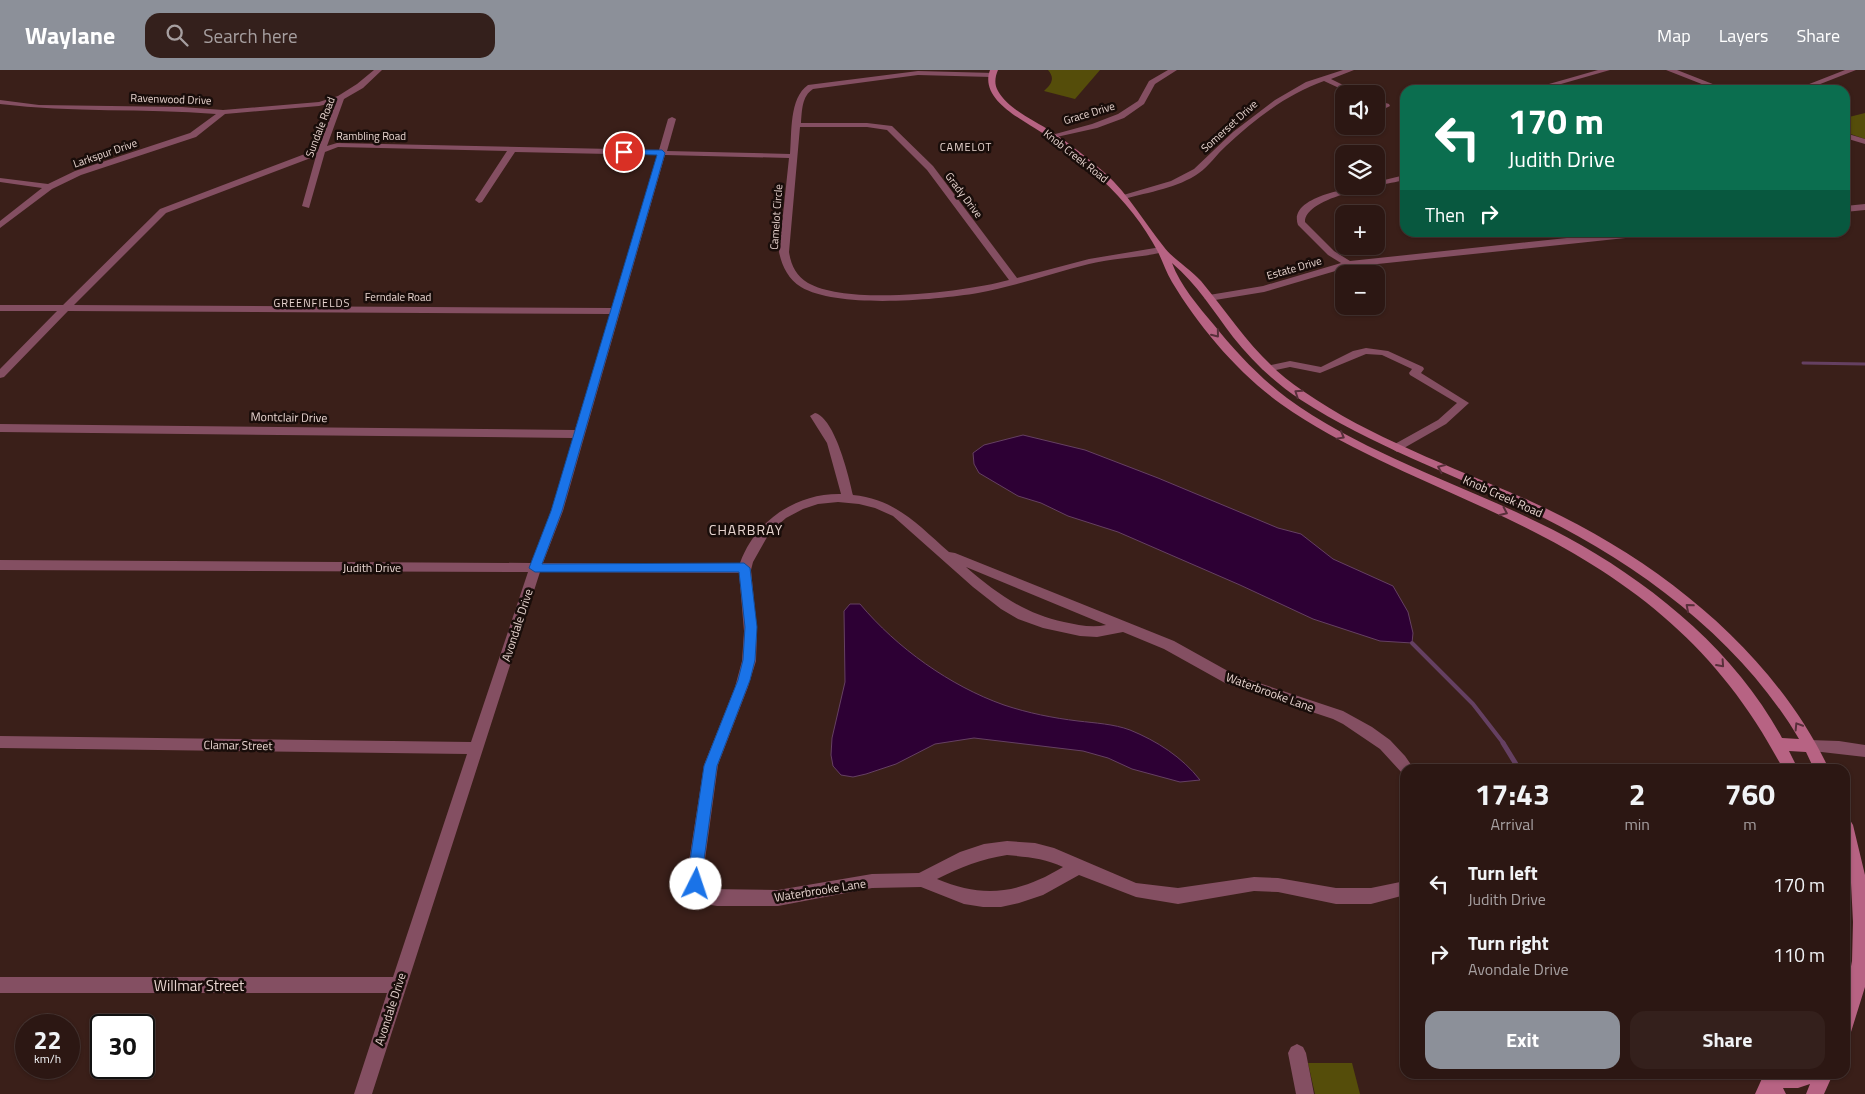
<!DOCTYPE html>
<html lang="en">
<head>
<meta charset="utf-8">
<style>
	:root { --surface:#2c1713; --page:#34201c; --text:#f1f3f6; --muted:#a69fa0; --line:#483633; --accent:#8c9099 }
	body { margin:0; font-family:"Titillium Web",sans-serif; background:var(--page); color:var(--text); height:100vh; display:flex; flex-direction:column; font-size:19px; white-space:nowrap }
	* { box-sizing:border-box; margin:0 }
	p { font-size:16px; color:var(--muted) }
	.icon { flex:none; width:28px; height:28px; fill:none; stroke:currentColor; stroke-width:2; stroke-linecap:round; stroke-linejoin:round }
	.map { position:relative; flex:1; overflow:hidden }
	.panel { position:absolute; left:1400px; top:694px; width:450px; height:315px; display:flex; flex-direction:column; background:var(--surface); border-radius:15px; box-shadow:0 1px 4px #0004,0 0 0 1px var(--line) }
	.panel>* { flex:none }
	.guide { position:absolute; left:1400px; top:15px; width:450px; height:152px; border-radius:15px; box-shadow:0 1px 4px #0004,0 0 0 1px var(--line); background:#0b6e4f; color:#fff; overflow:hidden }
	.tools { position:absolute; left:1335px; top:15px; display:grid; gap:10px }
	.tools a { display:grid; place-items:center; width:50px; height:50px; border-radius:10px; background:var(--surface); box-shadow:0 1px 4px #0004,0 0 0 1px var(--line); font-size:25px }
	.speed { position:absolute; left:15px; top:944px; display:flex; gap:10px; font-size:25px; font-weight:700; text-align:center }
	.speed>* { display:grid; place-content:center; width:65px; height:65px; border-radius:50%; background:var(--surface); box-shadow:0 1px 4px #0004,0 0 0 1px var(--line); line-height:1 }
	.speed small { font-size:12px; font-weight:400 }
	.speed .limit { border:2px solid #111; border-radius:8px; background:#fff; color:#111 }
	.pin { position:absolute; display:grid; place-items:center; width:42px; height:42px; color:#fff; margin:-21px; border:2px solid #fff; border-radius:50%; box-shadow:0 1px 5px #0007 }
	.me { position:absolute; width:55px; margin:-28px; rotate:4deg; stroke-linejoin:round; filter:drop-shadow(0 0 4px #0008) }
	.turn { display:flex; align-items:center; gap:18px; height:105px; padding:0 25px; font-size:22px }
	.turn .icon { width:65px; height:65px; stroke-width:2.5 }
	.turn b { display:block; font-size:35px; line-height:42px }
	.then { display:flex; align-items:center; height:48px; padding:0 25px; background:#0003; gap:10px; font-size:19px }
	.eta { display:flex; justify-content:space-evenly; align-items:center; height:85px; text-align:center }
	.eta b { font-size:30px; font-weight:700; line-height:35px }
	.action { display:flex; gap:10px; margin-top:auto; padding:10px 25px }
	.action a { flex:1; height:58px; border-radius:15px; background:var(--accent); color:#fff; font-size:20px; font-weight:700; line-height:58px; text-align:center }
	.action a+a { background:var(--page); color:var(--text) }
	ul { padding:0; list-style:none }
	li { display:flex; align-items:center; gap:15px; height:70px; padding:0 25px }
	li div { flex:1 }
	li b { display:block; font-size:19px }
	li em { font-style:normal }
	header { display:flex; align-items:center; gap:30px; box-sizing:border-box; height:70px; padding:0 25px; background:var(--accent); color:#fff }
	header strong { font-size:24px }
	nav { display:flex; gap:28px; margin-inline-start:auto; font-size:18px }
	.search { width:350px; height:45px; background:var(--page); display:flex; align-items:center; gap:12px; box-sizing:border-box; padding:0 18px; border-radius:15px; color:var(--muted); font-size:19px }
	.map>svg:first-child { display:block }
</style>
</head>
<body>
<header>
<strong>Waylane</strong>
<div class="search"><svg class="icon" aria-label="search" viewBox="0 0 24 24"><circle cx="10" cy="10" r="6"/><path d="M15 15l6 6"/></svg>Search here</div>
<nav><a>Map</a><a>Layers</a><a>Share</a></nav>
</header>
<div class="map">
<svg width="1865" height="1024" viewBox="0 0 1865 1024">
	<rect width="100%" height="100%" fill="#3a1f19"/>
	<path fill="#554d0a" d="M1048 0H1100L1075 29 1044 21C1052 14 1055 8 1048 0Z
		M1865 43V69L1845 62V48Z
		M1308 993H1352L1360 1024H1315Z"/>
	<path fill="#2d0034" stroke="#654062" d="M1023 365 1085 380 1158 408 1278 458 1301 464 1333 489 1393 516 1408 542 1413 563 1412 573 1380 571 1313 549 1240 515 1118 462 1068 446 1041 433 1018 426 979 403 974 394 973 383 984 375Z
		M850 534H860C897 578 950 616 1004 635 1028 643 1053 648 1078 651 1095 653 1114 654 1130 660 1157 671 1182 687 1200 710L1180 712 1132 699 1108 688 1083 681 974 668 935 674 896 694 866 704 853 707 841 705 833 696 831 685 832 668 845 612 844 541Z"/>
	<g fill="none" stroke-linecap="round" stroke-linejoin="round">
		<path stroke="#654062" stroke-width="3" d="M1803 293 1865 294"/>
		<path stroke="#654062" stroke-width="4" d="M1412 573 1473 634 1504 674"/>
		<path stroke="#654062" stroke-width="5" d="M1503 673 1519 699"/>
		<path fill="#844f62" fill-rule="evenodd" d="M374 0H382L363 18 344 29 327 76 337 73 659 80 668 49 672 47 676 49 667 81 790 84C792 63 789 28 808 15L918 1 994 3 995 5 991 7 918 5 813 19C802 26 802 40 801 53H867L892 56 933 96 1017 208 1089 189 1161 177 1164 178V182C1139 188 1114 188 1089 194 1052 203 1016 216 978 223 936 230 838 239 801 217 788 209 782 196 779 182L789 88 665 85 563 441 543 493H740C755 451 796 423 841 424L827 373 810 346 815 343C835 348 849 407 853 425 896 429 919 456 949 482L955 483 1174 571 1235 605 1343 641 1372 657 1390 670 1405 686 1414 699H1405V705L1402 703 1380 679 1343 654 1333 649 1225 613 1164 579 1123 562 1097 567 1080 566 1043 558 1018 549 1001 539 973 517 893 446 875 438 859 434 838 432 818 434 803 439 786 448 770 462 753 492 751 500 757 561 756 591 748 617 718 695 703 804 704 814 709 819 778 820 872 804 919 803 960 782 984 774 1007 771 1035 773 1054 778 1136 813 1178 818 1254 807 1278 808 1336 818H1371L1405 811V825L1371 834H1336L1278 822 1254 821 1178 834 1136 827 1079 805 1043 825 1019 833 1001 837H983L964 834 921 817 872 818 778 836H717L705 834 693 826 688 814 687 804 704 695 735 617 742 591 744 561 739 503 540 502 372 1024H354L387 923H0V907H393L467 684 0 678V666L471 672 528 502 0 500V490L531 493 551 441 573 368 0 362V354L575 360 610 244 68 241 4 307 0 308V299L57 241H0V235H63L160 139 318 79 336 32 319 36 225 44 196 67 81 105 52 119 0 158V151L42 118 0 112V108L48 114 75 101 190 63 216 44C144 38 72 43 0 34V30L39 35 182 37 223 40 319 32 338 26 357 14ZM800 57H867L887 60 927 100 1009 210C965 222 848 236 808 213 796 206 791 195 789 182ZM338 77 507 81 475 130 479 133 482 132 515 82 657 85 612 238 74 235 166 143 316 86 302 136 309 138 325 82ZM966 497 1106 555C1092 558 1078 555 1064 552 1025 544 996 523 966 497ZM1007 785C1027 787 1045 788 1063 797 1020 823 984 829 937 809 961 797 981 789 1007 785Z
			M1168 0H1177L1155 14 1144 34 1124 48 1097 58 1052 68 1048 66 1092 54 1118 44 1138 31 1149 11Z
			M1343 0H1354L1331 9 1361 24H1352L1324 11C1287 24 1255 49 1226 76 1217 84 1209 96 1199 103 1178 118 1149 122 1124 129L1120 126 1171 111 1194 99 1233 62 1275 30 1306 12Z
			M1598 0H1610L1540 20H1528Z
			M1666 0H1677L1728 20H1717Z
			M1845 0H1856L1805 20H1794Z
			M1376 30 1389 34 1390 36 1386 38 1376 35Z
			M1845 63 1865 69V74L1845 68Z
			M1405 105V110C1384 115 1305 126 1305 152L1334 181 1350 191 1624 162H1658L1654 165 1349 197 1264 222 1209 231 1204 228 1209 225 1263 216 1341 193 1328 185 1298 155C1287 125 1358 116 1376 116V112Z
			M1865 134V140L1845 142V136Z
			M1366 278 1388 281 1423 297 1424 299 1421 303 1469 333 1446 354 1397 382 1391 378 1393 375 1438 350 1457 333 1410 305 1409 303 1412 299 1382 285 1366 284 1320 303 1290 297 1267 302 1262 299 1267 296 1290 291 1321 297 1353 281Z
			M1809 670 1839 671 1865 675V687L1804 680 1802 676 1804 672Z
			M1297 974 1303 977 1306 983 1314 1024H1296L1288 983 1291 977Z"/>
		<path fill="#b76383" fill-rule="evenodd" d="M990 0H998C995 7 994 14 998 21 1009 40 1034 50 1052 62 1070 74 1088 88 1105 103 1129 125 1144 152 1164 177 1172 188 1190 199 1201 211 1236 253 1256 289 1303 321 1372 369 1454 397 1530 431 1652 486 1770 576 1829 699H1814L1806 682 1789 681 1798 699H1783C1714 566 1614 496 1480 436 1413 405 1342 377 1281 334 1238 303 1199 257 1172 212 1166 202 1163 192 1158 182 1144 155 1124 130 1101 109 1086 94 1068 81 1050 68 1030 53 978 32 990 0ZM1172 193C1197 214 1214 242 1233 267 1252 291 1275 313 1301 330 1371 375 1450 403 1525 439 1631 488 1739 567 1799 669L1782 668C1738 586 1661 521 1581 475 1487 421 1375 392 1287 328 1259 307 1235 281 1214 255 1198 236 1180 215 1172 193Z
			M1845 748 1850 750 1853 755 1865 805V917L1851 962 1845 965V928L1852 891 1853 852 1851 813 1845 782Z
			M1764 1004H1833L1824 1024H1806L1810 1014 1798 1018H1783L1786 1024H1755Z"/>
	</g>
	<defs><path id="oneway-chevron" d="M-2-3.5L2.5 0L-2 3.5" fill="none" stroke-width="1.6" stroke-linecap="round" stroke-linejoin="round" transform="scale(1.25)"/></defs>
	<g stroke="#582f3a">
		<use href="#oneway-chevron" transform="translate(1216 264) rotate(51)"/>
		<use href="#oneway-chevron" transform="translate(1298 323) rotate(-146)"/>
		<use href="#oneway-chevron" transform="translate(1341 366) rotate(29)"/>
		<use href="#oneway-chevron" transform="translate(1441 398) rotate(-156)"/>
		<use href="#oneway-chevron" transform="translate(1504 442) rotate(25)"/>
		<use href="#oneway-chevron" transform="translate(1689 537) rotate(-139)"/>
		<use href="#oneway-chevron" transform="translate(1721 594) rotate(48)"/>
		<use href="#oneway-chevron" transform="translate(1798 656) rotate(-122)"/>
	</g>
	<path fill="#1a73e8" stroke="#114b97" d="M622 80H662L665 83 562 441 542 494 744 493 750 498 757 557 755 590 750 610 717 696 702 804 703 814 701 818 696 820 691 818 688 804 704 696 738 610 743 590 745 557 739 502H535L529 498 551 441 657 85 624 84 621 82Z"/>
	<g text-anchor="middle" dominant-baseline="central" stroke-width="5" stroke-linejoin="round" paint-order="stroke">
		<g font-size="11" fill="#e7d4cf" stroke="#190d0a">
			<text transform="translate(171 29) rotate(2)">Ravenwood Drive</text>
			<text transform="translate(1089 43) rotate(-17)">Grace Drive</text>
			<text transform="translate(1229 56) rotate(-42)">Somerset Drive</text>
			<text transform="translate(320 57) rotate(-69)">Sundale Road</text>
			<text x="371" y="66">Rambling Road</text>
			<text transform="translate(105 83) rotate(-19)">Larkspur Drive</text>
			<text transform="translate(1076 86) rotate(38)">Knob Creek Road</text>
			<text transform="translate(964 125) rotate(53)">Grady Drive</text>
			<text transform="translate(776 147) rotate(-86)">Camelot Circle</text>
			<text transform="translate(1294 198) rotate(-16)">Estate Drive</text>
			<text x="398" y="227">Ferndale Road</text>
		</g>
		<g font-size="11" letter-spacing="1" fill="#e7d4cf" stroke="#190d0a">
			<text x="966" y="77">CAMELOT</text>
			<text x="312" y="233">GREENFIELDS</text>
		</g>
		<g font-size="12" fill="#e7d4cf" stroke="#190d0a">
			<text transform="translate(289 347) rotate(1)">Montclair Drive</text>
			<text transform="translate(1503 426) rotate(24)">Knob Creek Road</text>
			<text x="372" y="497">Judith Drive</text>
			<text transform="translate(517 555) rotate(-72)">Avondale Drive</text>
			<text transform="translate(1270 622) rotate(20)">Waterbrooke Lane</text>
			<text transform="translate(238 675) rotate(1)">Clamar Street</text>
			<text transform="translate(820 820) rotate(-9)">Waterbrooke Lane</text>
			<text transform="translate(390 939) rotate(-72)">Avondale Drive</text>
		</g>
		<g font-size="14" letter-spacing="1" fill="#e7d4cf" stroke="#190d0a">
			<text x="746" y="459">CHARBRAY</text>
		</g>
		<g font-size="15" fill="#e7d4cf" stroke="#190d0a">
			<text x="199" y="915">Willmar Street</text>
		</g>
	</g>
</svg>
<div class="tools">
<a><svg class="icon" aria-label="sound" viewBox="0 0 24 24"><path d="M4 9h4l5-4v14l-5-4H4zM17 9q2 3 0 6"/></svg></a>
<a><svg class="icon" aria-label="layers" viewBox="0 0 24 24"><path d="M12 4l9 5-9 5-9-5zM3 14l9 5 9-5"/></svg></a>
<a>+</a>
<a>−</a>
</div>
<div class="speed"><div>22<small>km/h</small></div><div class="limit">30</div></div>
<div class="pin" style="left:624px;top:82px;background:#d93025"><svg class="icon" aria-label="arrive" viewBox="0 0 24 24"><path d="M6 21V4h12l-3 4 3 4H6"/></svg></div>
<svg class="me" style="left:696px;top:814px" viewBox="-20 -20 40 40"><circle r="19" fill="#fff"/><path d="M0-13L10 11 0 6-10 11z" fill="#1a73e8"/></svg>
<div class="guide">
<div class="turn"><svg class="icon" aria-label="left" viewBox="0 0 24 24"><path d="M17 20v-9H6M10 6l-5 5 5 5"/></svg><div><b>170 m</b>Judith Drive</div></div>
<div class="then">Then<svg class="icon" aria-label="right" viewBox="0 0 24 24"><path d="M7 20v-9h11M14 6l5 5-5 5"/></svg></div>
</div>
<section class="panel">
<div class="eta">
<div><b>17:43</b><p>Arrival</p></div>
<div><b>2</b><p>min</p></div>
<div><b>760</b><p>m</p></div>
</div>
<ul>
<li><svg class="icon" aria-label="left" viewBox="0 0 24 24"><path d="M17 20v-9H6M10 6l-5 5 5 5"/></svg><div><b>Turn left</b><p>Judith Drive</p></div><em>170 m</em></li>
<li><svg class="icon" aria-label="right" viewBox="0 0 24 24"><path d="M7 20v-9h11M14 6l5 5-5 5"/></svg><div><b>Turn right</b><p>Avondale Drive</p></div><em>110 m</em></li>
</ul>
<div class="action"><a>Exit</a><a>Share</a></div>
</section>
</div>
</body>
</html>
